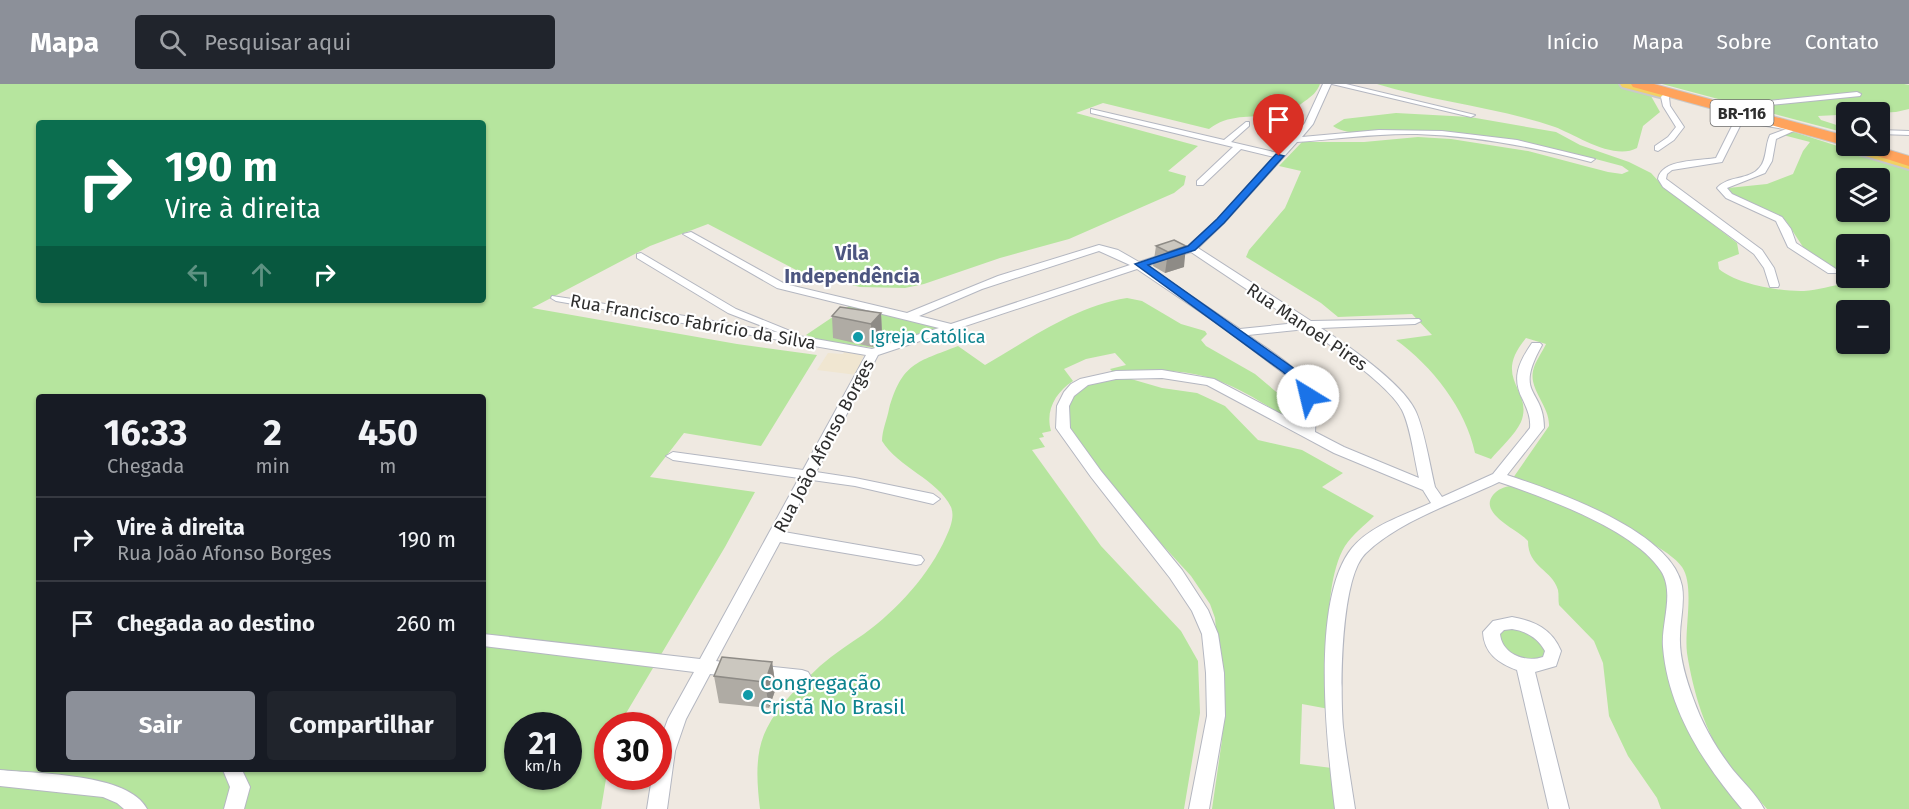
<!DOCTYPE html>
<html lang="pt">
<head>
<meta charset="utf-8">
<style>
	:root { --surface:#171b24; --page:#20242c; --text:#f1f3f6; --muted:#9ea1a6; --line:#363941; --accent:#8c9099 }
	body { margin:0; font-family:"Fira Sans",sans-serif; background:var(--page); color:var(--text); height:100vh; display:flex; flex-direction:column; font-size:22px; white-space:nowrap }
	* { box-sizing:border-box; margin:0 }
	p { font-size:20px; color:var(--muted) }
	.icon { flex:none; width:33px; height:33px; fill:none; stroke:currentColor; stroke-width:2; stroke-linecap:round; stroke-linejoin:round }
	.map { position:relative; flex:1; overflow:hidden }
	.sheet { position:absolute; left:36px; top:310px; width:450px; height:378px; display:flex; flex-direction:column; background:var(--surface); border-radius:6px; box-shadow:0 2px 4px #0004 }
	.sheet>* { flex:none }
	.top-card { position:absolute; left:36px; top:36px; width:450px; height:183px; border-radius:6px; box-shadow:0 2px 4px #0004; background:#0b6e4f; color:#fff; overflow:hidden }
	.fabs { position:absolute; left:1836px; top:18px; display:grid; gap:12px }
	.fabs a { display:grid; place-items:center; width:54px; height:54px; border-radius:6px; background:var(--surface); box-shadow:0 2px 4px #0004; font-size:30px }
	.speed { position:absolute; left:504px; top:628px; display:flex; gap:12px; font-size:30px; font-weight:700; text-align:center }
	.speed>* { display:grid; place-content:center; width:78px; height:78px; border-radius:50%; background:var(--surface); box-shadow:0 2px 4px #0004; line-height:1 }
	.speed small { font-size:15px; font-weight:400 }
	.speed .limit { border:9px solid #d22; background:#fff; color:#111 }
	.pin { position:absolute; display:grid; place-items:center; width:51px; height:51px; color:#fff; margin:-62px -26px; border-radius:50% 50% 50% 0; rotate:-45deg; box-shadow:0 0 6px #0007 }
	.pin .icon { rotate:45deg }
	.me { position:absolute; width:66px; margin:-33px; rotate:324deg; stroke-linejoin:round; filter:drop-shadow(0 0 4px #0008) }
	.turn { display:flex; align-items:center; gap:21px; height:126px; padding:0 30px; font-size:27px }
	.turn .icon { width:78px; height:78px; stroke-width:2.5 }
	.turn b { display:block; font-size:42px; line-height:51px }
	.lanes { display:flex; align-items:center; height:57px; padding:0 30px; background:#0003; justify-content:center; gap:30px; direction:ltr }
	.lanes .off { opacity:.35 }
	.eta { display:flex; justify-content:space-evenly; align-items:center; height:102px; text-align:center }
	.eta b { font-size:36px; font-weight:700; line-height:42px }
	.cta { display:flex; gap:12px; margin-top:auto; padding:12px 30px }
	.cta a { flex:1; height:69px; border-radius:6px; background:var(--accent); color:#fff; font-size:24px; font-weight:700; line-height:69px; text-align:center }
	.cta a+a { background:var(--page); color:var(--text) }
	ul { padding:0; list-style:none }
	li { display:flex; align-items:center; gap:18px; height:84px; padding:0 30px; border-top:2px solid var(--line) }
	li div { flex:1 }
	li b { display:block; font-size:22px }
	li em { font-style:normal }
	header { display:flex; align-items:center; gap:36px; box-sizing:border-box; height:84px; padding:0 30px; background:var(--accent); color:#fff }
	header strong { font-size:28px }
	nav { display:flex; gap:33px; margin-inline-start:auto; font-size:21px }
	.search { width:420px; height:54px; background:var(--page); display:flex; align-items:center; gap:15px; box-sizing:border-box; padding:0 21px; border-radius:6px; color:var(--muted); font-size:22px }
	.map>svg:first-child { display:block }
</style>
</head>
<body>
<header>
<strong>Mapa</strong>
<div class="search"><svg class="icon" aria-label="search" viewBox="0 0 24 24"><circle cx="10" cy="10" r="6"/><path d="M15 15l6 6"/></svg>Pesquisar aqui</div>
<nav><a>Início</a><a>Mapa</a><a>Sobre</a><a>Contato</a></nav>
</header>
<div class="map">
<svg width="1909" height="725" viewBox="0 0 1909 725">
	<rect width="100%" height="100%" fill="#efe9e1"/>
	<path fill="#f0e6d1" d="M844 268 864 271 862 275 865 276 857 291 817 286 828 269 843 270Z"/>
	<path fill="#b6e59e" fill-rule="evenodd" d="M0 0H1320C1317 8 1312 12 1305 17 1272 43 1238 22 1209 45L1103 19 1076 29 1198 62 1168 87 1186 92 1184 101 1174 109 1069 155 1000 174 924 200 905 204 860 203 800 188 708 140 650 162 532 224 737 260 817 271 761 362 684 349 650 393 755 408 725 463 625 631 621 642H608L607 689 601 725H0ZM39 39H483V216H39ZM39 314H483V686H39ZM518 642H568V693H518Z
		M1377 0H1619L1651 12 1660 28 1643 42 1637 64C1614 77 1576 51 1555 43 1497 23 1435 18 1377 0Z
		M1662 0H1904L1909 1V25L1896 28 1818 32 1821 36 1846 44V49Z
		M1396 29 1470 33 1556 48 1580 61 1629 78 1651 89 1663 102 1737 159 1739 170 1718 178 1719 185C1736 200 1782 208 1804 207 1818 206 1832 202 1845 199L1847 196 1838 186 1807 169 1786 137 1767 126 1734 112 1728 104 1767 100 1793 90 1803 67 1810 58 1783 51 1794 48 1909 85V725H1767C1754 710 1740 695 1728 680 1705 649 1693 607 1687 569 1684 545 1695 502 1682 483 1663 455 1549 411 1513 394L1549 342C1550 322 1529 306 1533 287 1535 277 1542 269 1546 260L1526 254C1491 296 1534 305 1521 338 1515 351 1500 364 1491 375L1475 369C1466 325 1432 282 1396 256L1432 251 1412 230 1338 233 1321 219 1246 173 1249 166 1285 124 1301 87 1279 82 1302 58H1364L1418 53 1451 55 1528 67 1608 88 1622 90 1629 87 1622 82C1555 64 1489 49 1419 47 1396 46 1351 55 1333 42L1344 35ZM1846 94H1880V128H1846ZM1846 160H1880V194H1846ZM1846 226H1880V260H1846Z
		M1127 214 1142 217 1181 240 1205 247 1207 250 1201 256 1206 262 1255 290 1293 322 1305 324 1304 344C1277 329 1249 308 1219 297 1187 285 1148 285 1114 289L1110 285 1126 281 1115 269 1086 275 1064 285 1073 297C1056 308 1045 326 1051 347L1042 349 1044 353 1039 354 1045 363 1032 366 1101 462 1181 547 1198 577 1200 629 1184 725H760C757 699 754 669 767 644 778 621 801 600 820 582 834 570 849 560 864 550 896 527 930 490 946 453 950 444 955 433 951 423 938 396 898 383 882 357 882 346 887 336 889 325 902 279 917 278 958 262L985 281C1030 255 1075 222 1127 214Z
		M849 222 941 243 875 264 820 256 806 251Z
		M1109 295H1131L1162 304 1197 309 1225 322 1258 356 1302 366 1343 389 1322 403 1374 432C1365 441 1352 451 1345 462 1322 500 1329 579 1329 625L1302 620 1300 680 1332 684 1341 725H1212L1222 656 1223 626 1215 534 1210 520 1191 492 1157 455 1076 356 1068 339V321L1078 304Z
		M1510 402 1548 414 1629 454 1640 462 1666 492 1668 512 1665 563 1747 725H1661L1657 714 1628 672 1609 632 1603 579 1594 557 1559 521C1558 516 1559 511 1558 506 1552 485 1528 484 1528 457 1519 446 1478 430 1493 411 1498 405 1504 403 1510 402Z
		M1514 542 1549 561 1545 577 1512 574 1495 548Z"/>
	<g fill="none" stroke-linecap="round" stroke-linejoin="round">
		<defs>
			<path id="street" d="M1323 0H1331L1313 40 1302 53 1379 46 1442 47 1517 56 1595 75 1591 78C1534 63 1476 52 1417 50 1377 49 1337 55 1297 58L1224 139 1198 164 1311 237 1419 235 1421 237 1415 240 1321 244C1347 261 1402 299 1415 326 1424 344 1430 382 1435 403L1442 413 1493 390 1530 344C1531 333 1527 325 1523 316 1511 294 1519 278 1532 259H1540L1542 261C1513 313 1544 303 1544 344L1507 391C1555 407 1672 447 1682 502 1685 519 1680 536 1680 552 1679 573 1686 595 1693 614 1702 640 1716 664 1733 686 1743 698 1757 711 1764 725H1742C1703 679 1668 625 1663 563 1661 539 1675 509 1661 487 1635 446 1544 413 1499 398 1457 418 1399 437 1366 469 1340 493 1340 607 1343 643 1346 670 1351 698 1355 725H1335C1327 661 1310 516 1352 464 1371 441 1405 431 1431 419L1423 406 1334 369 1207 301 1162 294 1116 295 1088 301 1074 312 1069 322 1070 344 1101 387 1182 486 1208 526 1218 550 1224 589 1225 632 1209 725H1189L1207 632 1206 589 1202 550 1192 527 1170 494 1091 393 1056 344 1057 322 1064 308 1071 300 1080 295 1116 287 1162 286 1214 295 1302 341C1303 324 1303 308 1291 295L1224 244 1137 185 878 271 816 388 855 394 933 410 940 415 933 420 855 402 812 396 784 448 916 471 921 472 924 476 921 480 916 481 780 458 716 577 740 581 743 586 740 591 734 593 710 590 686 635 675 667 667 725H647L652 693H658V662L668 635 694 588 483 562V550L700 575 799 394 673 376 666 372 673 368 803 386 866 271 556 217 551 214 552 212 685 232 872 265 939 244 777 204 683 150 691 148 785 200 907 229 998 192 1099 161 1118 166 1139 178 1188 162 1218 135 1274 73 1241 65 1203 101H1197V97L1233 63 1091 29V25L1224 56 1246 38H1249V42L1231 58 1278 69 1305 39ZM1099 167 1130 181 951 240 919 232 982 205ZM1191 168 1297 239 1240 245 1147 182ZM1306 245C1330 260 1390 302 1402 326 1411 344 1414 374 1419 394L1344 363 1315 348C1319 291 1289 281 1248 251Z
				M1332 0H1346L1475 31 1471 33Z
				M1857 8 1861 10 1860 12 1739 24 1735 22 1739 20Z
				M1664 9 1671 11 1669 13 1670 22 1684 43 1674 56 1658 67 1655 66V62L1668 53 1676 43 1663 22 1661 13Z
				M1713 23H1719L1741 33 1788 43 1784 45 1742 38 1722 78 1672 86 1667 90 1666 95 1762 166 1774 184 1779 201 1778 203H1770L1764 184 1754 170 1663 103 1658 95C1661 75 1699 77 1716 74L1735 36 1713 27Z
				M1789 44 1796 46 1776 55 1772 77 1765 89 1727 104 1732 110 1782 133 1791 145 1796 159 1836 185V189H1828L1788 163 1776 137 1726 114 1717 104C1728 91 1749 97 1760 83 1767 75 1765 61 1770 51Z
				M1880 46 1909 47V51L1880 50Z
				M641 169 736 225 790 247 784 250 780 249 728 229 637 174V170Z
				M1512 533C1535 537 1552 545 1561 567L1556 582 1535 588 1569 725H1549L1517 586C1498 579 1484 569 1483 548L1493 537ZM1512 545C1526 547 1538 554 1545 567L1543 573C1525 579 1502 570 1500 550L1504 546Z
				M756 581 802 586 808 588 811 593 808 598 802 600 756 595 750 593 747 588 750 583Z
				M0 686C37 690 129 689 147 725H124L117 719 103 713 0 702Z
				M223 686H242L250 703 244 725H224L230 703Z"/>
			<path id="primary" d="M1620 0H1640L1664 6 1666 9 1660 13 1622 3Z
				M1846 58V62H1860L1909 76V85L1842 65 1840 62Z"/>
			<path id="highway" d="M1631 0H1654L1846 52 1847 62 1633 3Z
				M1853 62H1876L1909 72V82L1855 65Z"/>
		</defs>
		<use href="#street" stroke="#b4b7c1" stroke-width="2"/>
		<use href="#primary" stroke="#c9c9c9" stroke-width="4"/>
		<use href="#highway" stroke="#c9c9c9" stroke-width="2"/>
		<use href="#street" fill="#fff" fill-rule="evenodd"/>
		<use href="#primary" fill="#f2d163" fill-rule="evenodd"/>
		<use href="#highway" fill="#ffa35c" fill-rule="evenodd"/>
	</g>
	<path fill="#afaba4" d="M1174 156 1184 183 1165 189 1153 182 1156 162Z
		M881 229 882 251 872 263 833 254 832 232Z
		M772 578 776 604 769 624 719 619 714 592Z"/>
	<path fill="#8e8b86" d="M1186 162 1184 183 1165 189 1168 168Z
		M881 229 882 251 872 263 871 240Z
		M772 578 776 604 769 624 765 598Z"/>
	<path fill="#cbc7bf" stroke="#8e8b86" stroke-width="1.5" d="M1174 156 1186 162 1168 168 1156 162Z
		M840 223 881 229 871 240 832 232Z
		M722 573 772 578 765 598 714 592Z"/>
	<path fill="#1a73e8" stroke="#114b97" stroke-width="1.5" d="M1276 70 1284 72 1224 139 1195 166 1148 181 1292 283 1303 293 1315 312 1308 316 1304 315 1294 298 1283 288 1135 180 1188 162 1217 135Z"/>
	<g fill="#0f9aa8" stroke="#fff" stroke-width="2">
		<circle cx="858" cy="253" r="6"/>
		<circle cx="748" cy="611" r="6"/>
	</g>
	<g text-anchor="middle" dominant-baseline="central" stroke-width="4.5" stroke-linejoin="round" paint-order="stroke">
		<rect fill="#fff" stroke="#6d6d6d" stroke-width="1.5" x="1710.5" y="16" width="63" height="26" rx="4.5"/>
		<g font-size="16" font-weight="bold" fill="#2e2e2e">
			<text x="1742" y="29">BR-116</text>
		</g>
		<g font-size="18" fill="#2e2e2e" stroke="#fff">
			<text transform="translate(693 238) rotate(10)">Rua Francisco Fabrício da Silva</text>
			<text transform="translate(1307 243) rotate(34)">Rua Manoel Pires</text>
			<text transform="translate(824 362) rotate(-62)">Rua João Afonso Borges</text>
		</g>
		<g font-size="18" fill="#0d838f" stroke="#fff" text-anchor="start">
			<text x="870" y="253">Igreja Católica</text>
		</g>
		<g font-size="20" font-weight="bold" fill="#4d5680" stroke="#fff">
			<text x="852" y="169">Vila<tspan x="852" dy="23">Independência</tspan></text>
		</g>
		<g font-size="21" fill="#0d838f" stroke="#fff" text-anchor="start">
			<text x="760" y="599">Congregação<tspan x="760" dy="24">Cristã No Brasil</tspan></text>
		</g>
	</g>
</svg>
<div class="fabs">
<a><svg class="icon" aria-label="search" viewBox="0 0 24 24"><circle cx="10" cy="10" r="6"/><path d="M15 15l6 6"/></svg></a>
<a><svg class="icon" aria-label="layers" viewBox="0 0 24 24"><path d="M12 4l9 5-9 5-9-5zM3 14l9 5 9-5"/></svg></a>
<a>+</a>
<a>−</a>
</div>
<div class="speed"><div>21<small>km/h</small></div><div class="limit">30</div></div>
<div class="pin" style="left:1279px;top:72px;background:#d93025"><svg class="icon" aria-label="arrive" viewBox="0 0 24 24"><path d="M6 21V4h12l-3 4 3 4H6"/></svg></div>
<svg class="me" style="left:1308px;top:312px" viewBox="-20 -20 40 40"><circle r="19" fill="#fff"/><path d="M0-13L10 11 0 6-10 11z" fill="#1a73e8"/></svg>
<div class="top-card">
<div class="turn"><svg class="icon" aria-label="right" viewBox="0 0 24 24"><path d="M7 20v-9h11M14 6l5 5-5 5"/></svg><div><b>190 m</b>Vire à direita</div></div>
<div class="lanes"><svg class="icon off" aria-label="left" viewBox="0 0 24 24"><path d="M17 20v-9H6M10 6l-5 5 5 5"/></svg><svg class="icon off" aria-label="ahead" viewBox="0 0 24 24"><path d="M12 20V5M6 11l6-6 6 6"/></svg><svg class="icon" aria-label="right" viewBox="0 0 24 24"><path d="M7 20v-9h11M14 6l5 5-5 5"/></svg></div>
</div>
<section class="sheet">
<div class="eta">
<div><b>16:33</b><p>Chegada</p></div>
<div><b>2</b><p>min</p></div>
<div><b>450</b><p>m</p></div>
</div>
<ul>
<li><svg class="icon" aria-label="right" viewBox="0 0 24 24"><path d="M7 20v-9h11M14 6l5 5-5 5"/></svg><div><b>Vire à direita</b><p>Rua João Afonso Borges</p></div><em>190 m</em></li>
<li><svg class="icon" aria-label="arrive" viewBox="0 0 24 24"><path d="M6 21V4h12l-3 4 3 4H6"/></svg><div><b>Chegada ao destino</b></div><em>260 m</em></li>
</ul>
<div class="cta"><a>Sair</a><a>Compartilhar</a></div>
</section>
</div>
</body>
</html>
